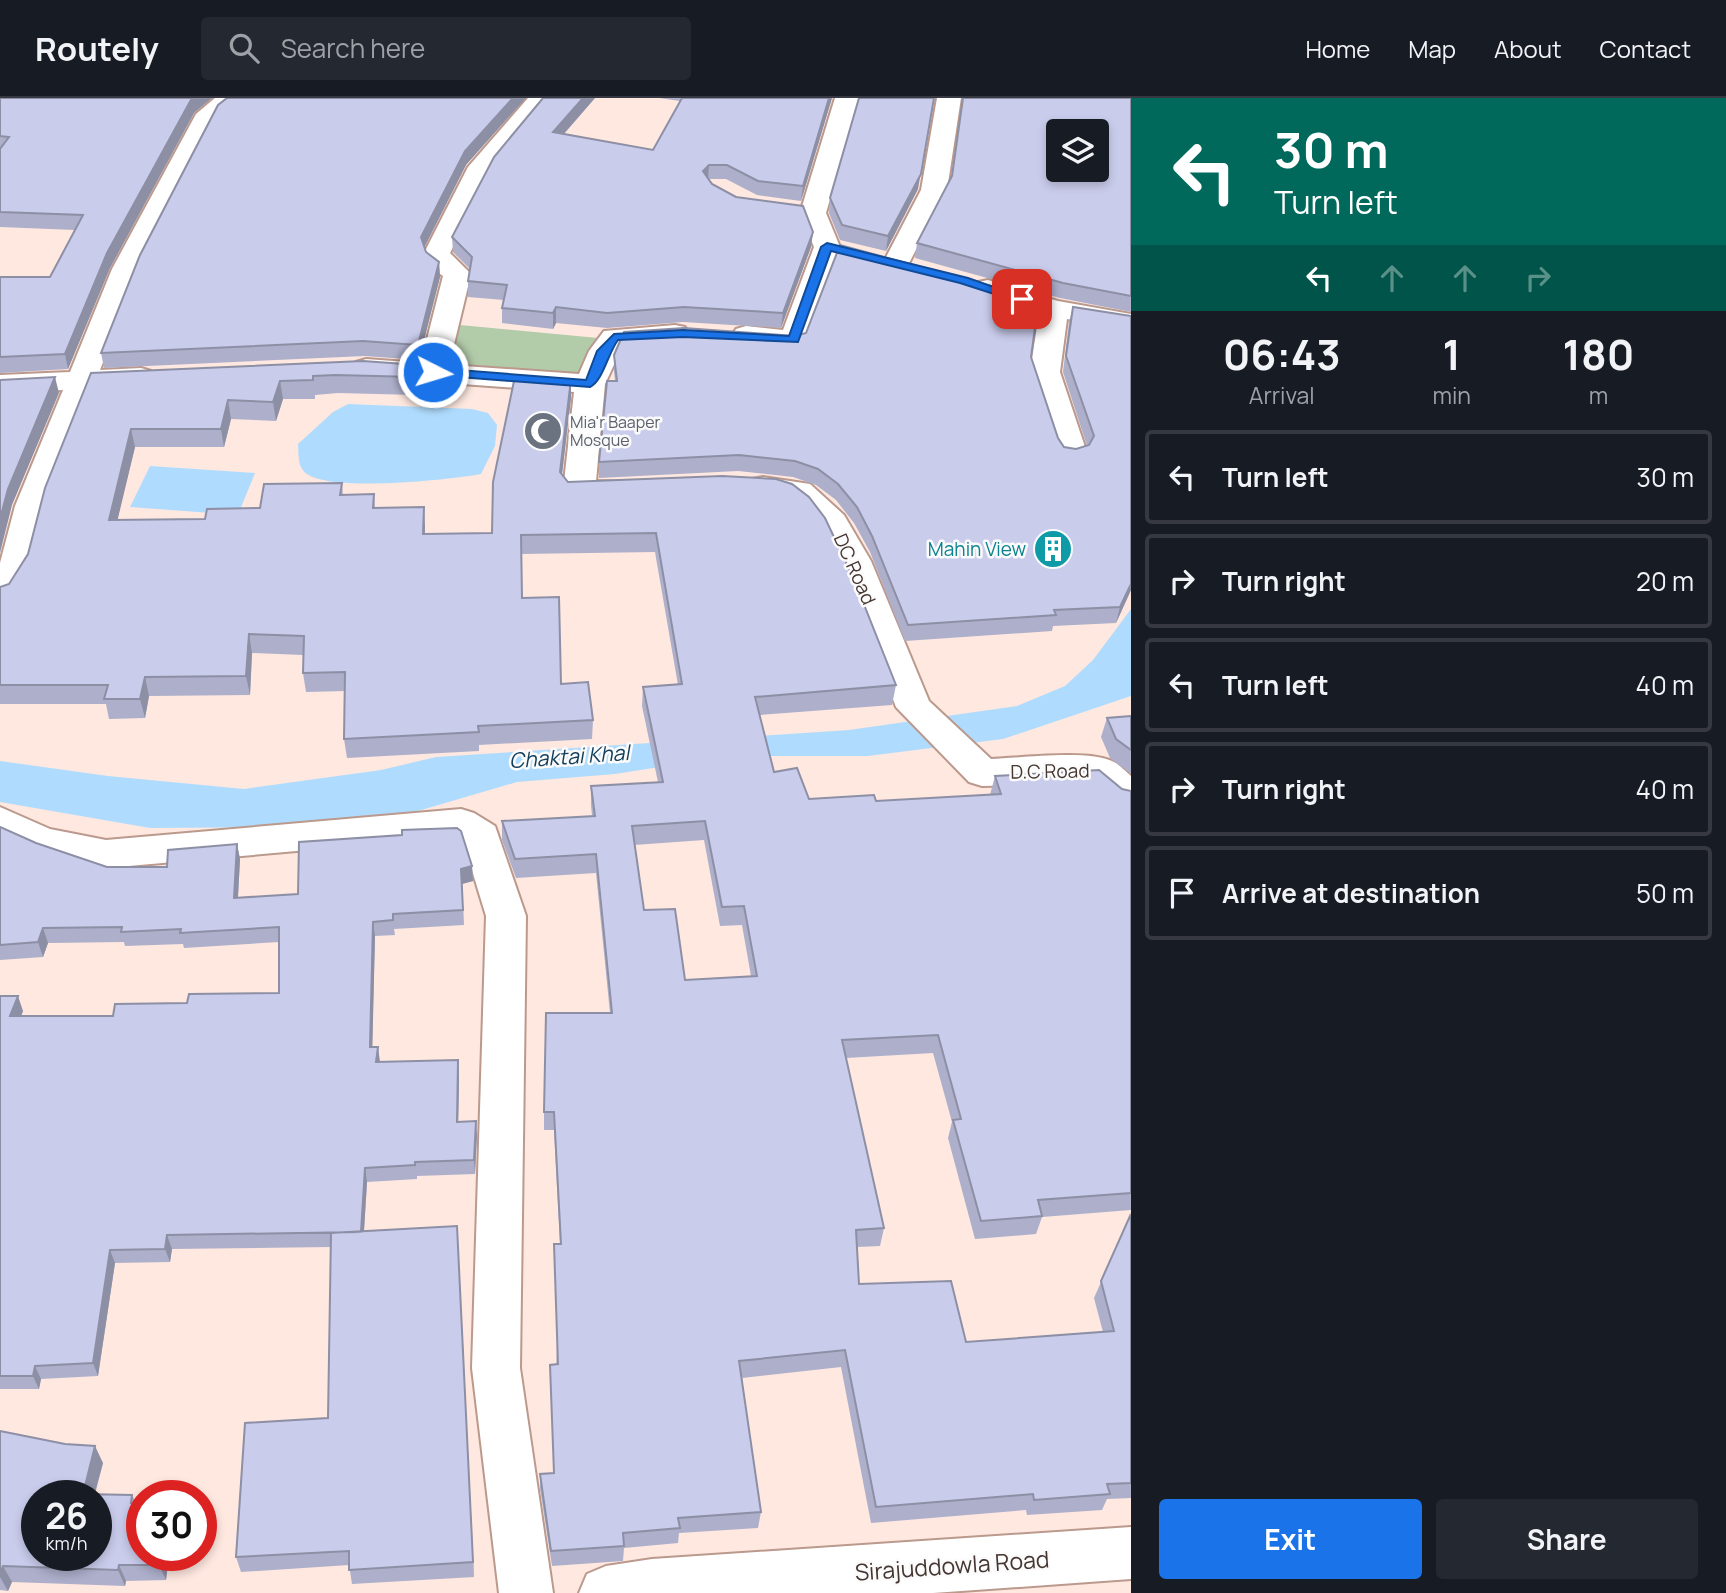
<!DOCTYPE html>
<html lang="en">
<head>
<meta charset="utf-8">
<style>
	:root { --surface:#171b24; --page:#242831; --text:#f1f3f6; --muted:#9ea1a6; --line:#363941; --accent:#1a73e8 }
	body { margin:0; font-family:Manrope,sans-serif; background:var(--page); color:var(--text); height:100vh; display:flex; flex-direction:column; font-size:26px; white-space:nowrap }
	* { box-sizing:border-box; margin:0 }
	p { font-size:23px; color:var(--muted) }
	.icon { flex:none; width:38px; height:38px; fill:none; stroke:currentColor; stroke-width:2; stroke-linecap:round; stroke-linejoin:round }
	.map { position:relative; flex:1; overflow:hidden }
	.sheet { display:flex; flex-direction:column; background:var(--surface); width:595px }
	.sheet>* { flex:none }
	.banner { background:#00695c; color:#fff; overflow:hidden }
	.controls { position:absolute; left:1046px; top:21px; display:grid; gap:14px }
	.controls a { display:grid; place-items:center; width:63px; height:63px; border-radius:7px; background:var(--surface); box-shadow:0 4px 10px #0003; font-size:35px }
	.speed { position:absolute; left:21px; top:1382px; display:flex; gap:14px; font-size:35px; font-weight:700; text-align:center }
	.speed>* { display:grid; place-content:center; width:91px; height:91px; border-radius:50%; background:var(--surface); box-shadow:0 4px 10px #0003; line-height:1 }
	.speed small { font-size:18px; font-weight:400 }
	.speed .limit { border:10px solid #d22; background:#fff; color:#111 }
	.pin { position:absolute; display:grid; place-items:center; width:60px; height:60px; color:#fff; margin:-30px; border-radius:14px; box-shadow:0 4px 10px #0006 }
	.me { position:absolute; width:77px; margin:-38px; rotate:95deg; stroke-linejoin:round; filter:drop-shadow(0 0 5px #0008) }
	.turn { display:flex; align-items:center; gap:24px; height:147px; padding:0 28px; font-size:32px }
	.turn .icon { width:91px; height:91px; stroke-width:2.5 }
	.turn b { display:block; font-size:49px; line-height:60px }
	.lanes { display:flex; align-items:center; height:66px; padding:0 28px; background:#0003; justify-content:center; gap:35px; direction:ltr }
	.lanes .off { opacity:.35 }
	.eta { display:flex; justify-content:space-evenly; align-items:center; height:119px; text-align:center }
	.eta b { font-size:42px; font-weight:700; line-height:49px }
	.cta { display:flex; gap:14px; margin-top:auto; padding:14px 28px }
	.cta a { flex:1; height:80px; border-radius:7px; background:var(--accent); color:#fff; font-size:28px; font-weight:700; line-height:80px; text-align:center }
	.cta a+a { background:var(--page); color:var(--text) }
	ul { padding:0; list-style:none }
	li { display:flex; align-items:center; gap:21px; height:94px; margin:0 14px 10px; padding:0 14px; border:4px solid var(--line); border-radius:7px }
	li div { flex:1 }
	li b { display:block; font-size:26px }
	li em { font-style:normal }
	header { display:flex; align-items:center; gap:42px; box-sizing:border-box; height:98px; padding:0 35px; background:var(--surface); border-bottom:2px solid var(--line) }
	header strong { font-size:33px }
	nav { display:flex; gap:38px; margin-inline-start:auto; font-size:24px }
	.search { width:490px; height:63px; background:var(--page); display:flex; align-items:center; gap:18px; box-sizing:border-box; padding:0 24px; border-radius:7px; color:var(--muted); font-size:26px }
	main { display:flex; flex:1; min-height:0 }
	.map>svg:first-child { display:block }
</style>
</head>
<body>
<header>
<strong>Routely</strong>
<div class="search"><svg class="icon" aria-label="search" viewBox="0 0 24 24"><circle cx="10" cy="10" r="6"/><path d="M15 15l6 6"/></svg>Search here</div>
<nav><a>Home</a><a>Map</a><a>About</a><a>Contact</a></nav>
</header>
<main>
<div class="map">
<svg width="1131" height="1495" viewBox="0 0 1131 1495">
	<rect width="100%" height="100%" fill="#fee8e0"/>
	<path fill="#b2cba9" d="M460 227 598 240 585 283 443 269Z"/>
	<path fill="#afdcfe" d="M348 306 472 311 488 315 497 327 495 348 481 376C449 382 332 394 307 376 297 369 299 357 298 346L333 314Z
		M150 368 255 375 238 417 130 409Z
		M1131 511V598L1003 641 868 658H730L615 676 517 684 418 713 292 729 150 730 0 704V663L108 678 244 691 381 672 436 659 849 632 1017 608 1065 588 1093 562Z"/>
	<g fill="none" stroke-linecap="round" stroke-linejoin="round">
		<defs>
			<path id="minor" d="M215 0H243L218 20 140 171 100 272 141 270 151 273 156 279 151 285 93 290 47 408 31 474 12 504 0 507V465L15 408 63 292 0 295V277L70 274 112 171 196 16Z
				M528 0H553L492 72 450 155 471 176 449 267 579 276 589 253 604 233 675 227 685 229 689 235 685 241 623 247 605 286 596 383 634 384 639 391 634 398 579 402 568 400 563 393 574 294 366 279 356 276 351 270 356 264 366 261 421 265 443 178 429 168 424 155 468 69Z
				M835 0H859L826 115 840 149 808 242 804 248 794 251 736 243 732 237 736 231 746 228 783 232 814 149 800 115Z
				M937 0H961L947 92 906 171H886L883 165 921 92Z
				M988 182 1058 203 1131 216V232L1067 221 1060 274 1087 355 1083 362 1072 364 1061 362 1057 355 1030 274 1039 215 978 196 974 190 978 184Z
				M763 379 810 386 844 417 871 463 929 603 991 661C1019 660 1091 651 1114 664 1120 667 1126 674 1131 678V712L1118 708 1092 686 982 688 969 684 896 609 839 463 820 429 789 401 752 395 747 388 752 381Z
				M0 709 50 731 106 742 461 711 474 715 495 728 526 818 520 1270 553 1495H499L472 1270 486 818 464 746 455 739 106 770 42 757 0 739Z"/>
			<path id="major" d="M1131 1429V1481L933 1495H579L587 1476 606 1468 652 1461Z"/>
		</defs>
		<use href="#minor" stroke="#bb998d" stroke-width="4"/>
		<use href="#major" stroke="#bb998d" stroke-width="4"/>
		<use href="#minor" fill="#fff" fill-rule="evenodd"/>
		<use href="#major" fill="#fff" fill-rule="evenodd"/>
	</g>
	<path fill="#aeafcb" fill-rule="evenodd" d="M0 0 194 15 110 170 68 271 0 275V179H50L75 132 0 129Z
		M543 0H595L564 36 653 52 680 3 659 0H832L801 103 757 97 726 81H709L712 86 736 99 813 134 811 149 781 230 683 224 607 230 556 225 553 231 502 225V210L504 202 468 199V183L470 171 453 154 452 139Z
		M1131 0V214L1060 200 915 160 917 145 952 78Z
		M466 67 424 149 426 154 439 164 440 179 419 262 365 258 104 270 101 255Z
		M918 91 886 153 840 142 829 115 830 100Z
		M1073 209 1131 218V492L1116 525 1053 528 1052 533 905 543 870 454 854 425 836 402 816 387 793 379 738 373 599 380V364L615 283 614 273V257L1031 259 1058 340 1064 349 1076 351 1087 348 1063 274 1069 224Z
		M418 267 419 286 416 297 338 295 315 297V301H283L276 323 231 321 224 349H135L117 422 205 421 260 410 342 385 343 397 374 396 375 410 425 428V436L492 435 571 300 562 376 568 384 722 378 896 587 892 607 760 617 774 674 809 701 876 703 990 697 995 678 1122 691 1131 693V1112L1042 1119 1036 1136 975 1141 948 1040 952 1024 933 955 846 960 884 1130 880 1148 857 1149 859 1186 966 1244 1103 1234 1094 1200 1130 1118 1131 1123V1400L1107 1401 1102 1412 1027 1417 1026 1412 871 1425 841 1269 742 1280 761 1414 758 1430 679 1435 678 1445 624 1450 623 1463 552 1468 540 1391V1376L553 1375 560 1146 554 1032H544V1014L610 915 596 775 516 780 502 742V723L592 718 591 707V688L658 684 642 608 643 589 678 587 655 454 521 456 522 500 561 586 593 622 592 641 479 647V653L347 660 344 641 345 593 306 594 303 575V557L252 555 250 597 149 598 145 620 109 621 106 606H0V489L9 486 28 456 91 275ZM704 742 720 828 742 827 751 878 685 882 644 812 634 747Z
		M1131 618V676L1110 660 1101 639 1107 620Z
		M0 729 36 745 107 769H167L237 746 240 761 238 800 298 796 472 768 473 783 462 786 464 827 394 831 395 837 375 838 372 949 380 964 458 962 459 977 458 1024 477 1037 475 1076 417 1078V1081L367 1084 364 1133 458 1144 474 1479 352 1486 349 1467 241 1474 236 1459 328 1320 331 1149 172 1151 170 1164 115 1165 98 1278 41 1281 39 1291H0V898L23 913 21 918H113L187 905 279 895V844L184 850 183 846 125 848 124 844 48 845 43 859 0 862Z
		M0 1333 103 1365 95 1396 132 1397 136 1405 169 1458 166 1482 126 1483 125 1488 12 1484 8 1493 0 1492Z"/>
	<path fill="#8d8fa5" d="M191 0H212L194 15 110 170 68 271 65 256 107 155Z
		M513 0H526L466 67 422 154 421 139 465 53Z
		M583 0H595L553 48V34Z
		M829 0H832L801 103 803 88Z
		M934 0 918 91 886 153 888 138Z
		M709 67 708 81 703 73Z
		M813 134 811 149 781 230 783 215Z
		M439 164 440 179 419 262 418 247Z
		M556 209V225L553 231V215Z
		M418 267 419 286 416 297 415 279Z
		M55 279 59 295 12 407 0 455V421L8 391Z
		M571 281V300L560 393V374Z
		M280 283 283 301 276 323 273 304Z
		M228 302 231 321 224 349 221 331Z
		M131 331 135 349 113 441 109 422Z
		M424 409 425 428 424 455 423 436Z
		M1131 486V492L1116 525 1120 509Z
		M249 536 252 555 250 597 246 578Z
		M145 579 149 598 145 620 140 601Z
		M237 746 240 761 237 815 234 800Z
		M472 768 473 783 462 786 464 827 461 771Z
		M373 824 375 838 372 964 370 949Z
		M43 830 48 845 43 859 38 844Z
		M18 898 23 913 15 933 10 918Z
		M378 949 380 964H376Z
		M458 962 459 977 458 1038 457 1024Z
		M476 1023 477 1037 475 1076 474 1062Z
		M365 1070 367 1084 363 1148 361 1135Z
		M457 1128 458 1144 474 1479 473 1464Z
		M167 1137 172 1151 170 1164 165 1151Z
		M110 1152 115 1165 98 1278 93 1265Z
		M35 1268 41 1281 39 1291 33 1278Z
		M95 1348 103 1365 94 1398 83 1396Z
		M161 1458H169L166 1482 159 1467Z
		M119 1467 126 1483 125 1488 118 1472Z
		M3 1468 12 1484 8 1493 0 1479V1475Z"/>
	<path fill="#caccec" stroke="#8d8fa5" stroke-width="2" fill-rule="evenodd" d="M0 0H192L107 155 65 256 0 259V179H50L83 117 0 114V51L9 39 0 38Z
		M227 0H513L465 53 421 139 426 154 439 164 418 247 363 243 101 255 140 157 218 7Z
		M543 0H583L553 34 653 52 682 0H829L803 88 758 83 727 67H709L703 73 712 86 736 99 803 108 813 134 783 215 684 209 607 215 556 209 553 215 502 210 507 187 468 183 472 159 452 139 494 59Z
		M859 0H934L921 76 888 138 842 127 830 100Z
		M963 0H1131V198L1063 185 917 145 952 78ZM1059 33H1097V72H1059Z
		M840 147 1039 201 1031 259 1058 340 1064 349 1076 351 1089 347 1094 338 1066 258 1073 209 1131 218V486L1120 509 1054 512 1056 517 908 527 872 438 857 409 838 386 818 371 795 363 739 357 599 364 607 283H617L614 257 624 234 684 230 795 238 806 235Z
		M363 263 418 267 415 279 336 277 313 278V282L280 283 273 304 228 302 221 331H131L109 422 205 421 207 411 260 410 264 386 342 385 340 397 374 396 373 410 424 409 423 436 492 435 493 384 514 283 571 281 560 374 568 384 722 378 776 381 792 386 809 399 825 420 853 479 896 587 755 599 774 674 797 670 809 701 874 697 876 703 1001 696 995 678 1099 672 1122 691 1131 693V1095L1038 1102 1042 1118 981 1123 953 1022 961 1021 938 937 842 942 884 1130 856 1132 859 1186 951 1183 966 1244 1114 1233 1101 1183 1130 1118 1131 1123V1385L1107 1386 1110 1396 1034 1402 1033 1396 876 1409 845 1252 739 1263 761 1414 678 1420 680 1430 623 1435 624 1448 551 1453 540 1376 554 1375 550 1267 558 1266 554 1146H561L554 1014H544L546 915H612L596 756 515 761 502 723 595 718 591 688 663 684 643 589 682 586 656 435 521 437 522 500 559 499 561 586 588 584 593 622 478 628 479 634 344 641 345 574 303 575 304 538 249 536 246 578 145 579 140 601H104L108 587H0V489L9 486 28 456 45 390 91 275ZM705 723 722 809 744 808 757 878 685 882 675 811 644 812 632 728Z
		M55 279 8 391 0 421V282Z
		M1131 618V652L1116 641 1107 620Z
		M0 729 36 745 107 769H167L168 752 237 746 234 800 298 796 299 744 402 737V732L457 730 461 733 472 768 461 771 463 812 393 816V822L373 824 370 949H378L376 964 458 962 457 1024 476 1023 474 1062 415 1064V1067L365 1070 361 1134 167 1137 165 1151 110 1152 93 1265 35 1268 33 1278H0V898H18L10 918H113L115 906 187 905 189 896 279 895V829L180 835 181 831 121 834 122 829 43 830 38 844 0 847Z
		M457 1128 473 1464 349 1472V1453L236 1459 245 1325 328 1320 331 1135Z
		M0 1333 65 1346 95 1348 83 1396 132 1397 131 1405H142V1458H161L159 1467H119L118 1472 3 1468 0 1475ZM37 1398H96V1458H37Z"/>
	<path fill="#1a73e8" stroke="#114b97" stroke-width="2" d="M827 145 968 180 1028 201 1022 205 960 185 831 153 798 244 683 239 618 242C608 255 603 283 590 289L433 277 427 274 433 270 586 282 597 253 614 236 683 232 789 238 821 149Z"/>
	<defs>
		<symbol id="mosque-disc" viewBox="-11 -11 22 22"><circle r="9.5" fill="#6b7280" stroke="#fbfbfb"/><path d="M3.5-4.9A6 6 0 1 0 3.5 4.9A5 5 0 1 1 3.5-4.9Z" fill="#fff"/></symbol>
		<symbol id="building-disc" viewBox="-11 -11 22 22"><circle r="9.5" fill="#0f9aa8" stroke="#fbfbfb"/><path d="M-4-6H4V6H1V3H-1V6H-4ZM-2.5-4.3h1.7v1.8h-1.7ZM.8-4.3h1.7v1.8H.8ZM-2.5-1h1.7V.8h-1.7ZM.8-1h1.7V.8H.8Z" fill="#fff"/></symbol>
	</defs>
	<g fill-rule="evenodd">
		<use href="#mosque-disc" x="521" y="311" width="44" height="44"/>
		<use href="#building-disc" x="1031" y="429" width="44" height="44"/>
	</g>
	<g text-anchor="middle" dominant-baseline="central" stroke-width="5" stroke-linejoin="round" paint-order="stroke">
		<g font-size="16" fill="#5b616d" stroke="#fbfbfb" text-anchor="start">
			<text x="570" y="324">Mia'r Baaper<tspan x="570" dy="18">Mosque</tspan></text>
		</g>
		<g font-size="19" fill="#0d838f" stroke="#fbfbfb" text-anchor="end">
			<text x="1026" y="451">Mahin View</text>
		</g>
		<g font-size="19" fill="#453631" stroke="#fbfbfb">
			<text transform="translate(855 471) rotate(66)">DC Road</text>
			<text transform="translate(1050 673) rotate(-1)">D.C Road</text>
		</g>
		<g font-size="21" font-style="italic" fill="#133e5b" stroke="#fbfbfb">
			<text transform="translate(569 658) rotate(-4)">Chaktai Khal</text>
		</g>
		<g font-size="23" fill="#453631" stroke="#fbfbfb">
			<text transform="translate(952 1467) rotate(-4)">Sirajuddowla Road</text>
		</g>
	</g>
</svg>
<div class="controls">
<a><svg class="icon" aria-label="layers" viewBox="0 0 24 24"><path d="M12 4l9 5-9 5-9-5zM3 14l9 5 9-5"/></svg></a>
</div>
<div class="speed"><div>26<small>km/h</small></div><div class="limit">30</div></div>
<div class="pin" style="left:1022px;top:201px;background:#d93025"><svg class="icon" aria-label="arrive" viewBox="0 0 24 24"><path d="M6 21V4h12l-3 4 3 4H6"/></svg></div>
<svg class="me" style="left:433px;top:274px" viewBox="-20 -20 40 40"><circle r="17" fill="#1a73e8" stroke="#fff" stroke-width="3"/><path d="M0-11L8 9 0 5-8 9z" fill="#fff"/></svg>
</div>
<section class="sheet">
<div class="banner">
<div class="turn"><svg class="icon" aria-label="left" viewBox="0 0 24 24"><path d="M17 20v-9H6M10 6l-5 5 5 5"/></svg><div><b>30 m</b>Turn left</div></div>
<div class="lanes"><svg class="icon" aria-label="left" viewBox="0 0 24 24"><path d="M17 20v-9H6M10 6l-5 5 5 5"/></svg><svg class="icon off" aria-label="ahead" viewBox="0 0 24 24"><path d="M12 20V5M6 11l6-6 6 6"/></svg><svg class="icon off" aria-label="ahead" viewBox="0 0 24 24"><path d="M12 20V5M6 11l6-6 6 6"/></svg><svg class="icon off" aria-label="right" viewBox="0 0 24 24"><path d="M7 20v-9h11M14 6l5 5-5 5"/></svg></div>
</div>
<div class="eta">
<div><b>06:43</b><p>Arrival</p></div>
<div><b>1</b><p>min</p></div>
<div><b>180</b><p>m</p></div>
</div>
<ul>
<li><svg class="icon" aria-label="left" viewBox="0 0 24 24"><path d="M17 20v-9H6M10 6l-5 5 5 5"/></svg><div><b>Turn left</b></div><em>30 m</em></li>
<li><svg class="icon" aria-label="right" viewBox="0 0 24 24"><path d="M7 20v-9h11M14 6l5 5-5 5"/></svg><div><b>Turn right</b></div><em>20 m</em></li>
<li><svg class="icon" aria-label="left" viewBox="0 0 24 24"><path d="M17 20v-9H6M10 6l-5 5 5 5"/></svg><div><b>Turn left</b></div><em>40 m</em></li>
<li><svg class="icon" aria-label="right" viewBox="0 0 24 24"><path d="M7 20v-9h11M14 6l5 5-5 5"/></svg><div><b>Turn right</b></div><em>40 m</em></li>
<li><svg class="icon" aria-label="arrive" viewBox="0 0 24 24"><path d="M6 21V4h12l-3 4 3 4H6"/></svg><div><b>Arrive at destination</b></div><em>50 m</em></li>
</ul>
<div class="cta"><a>Exit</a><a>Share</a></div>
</section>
</main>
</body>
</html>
